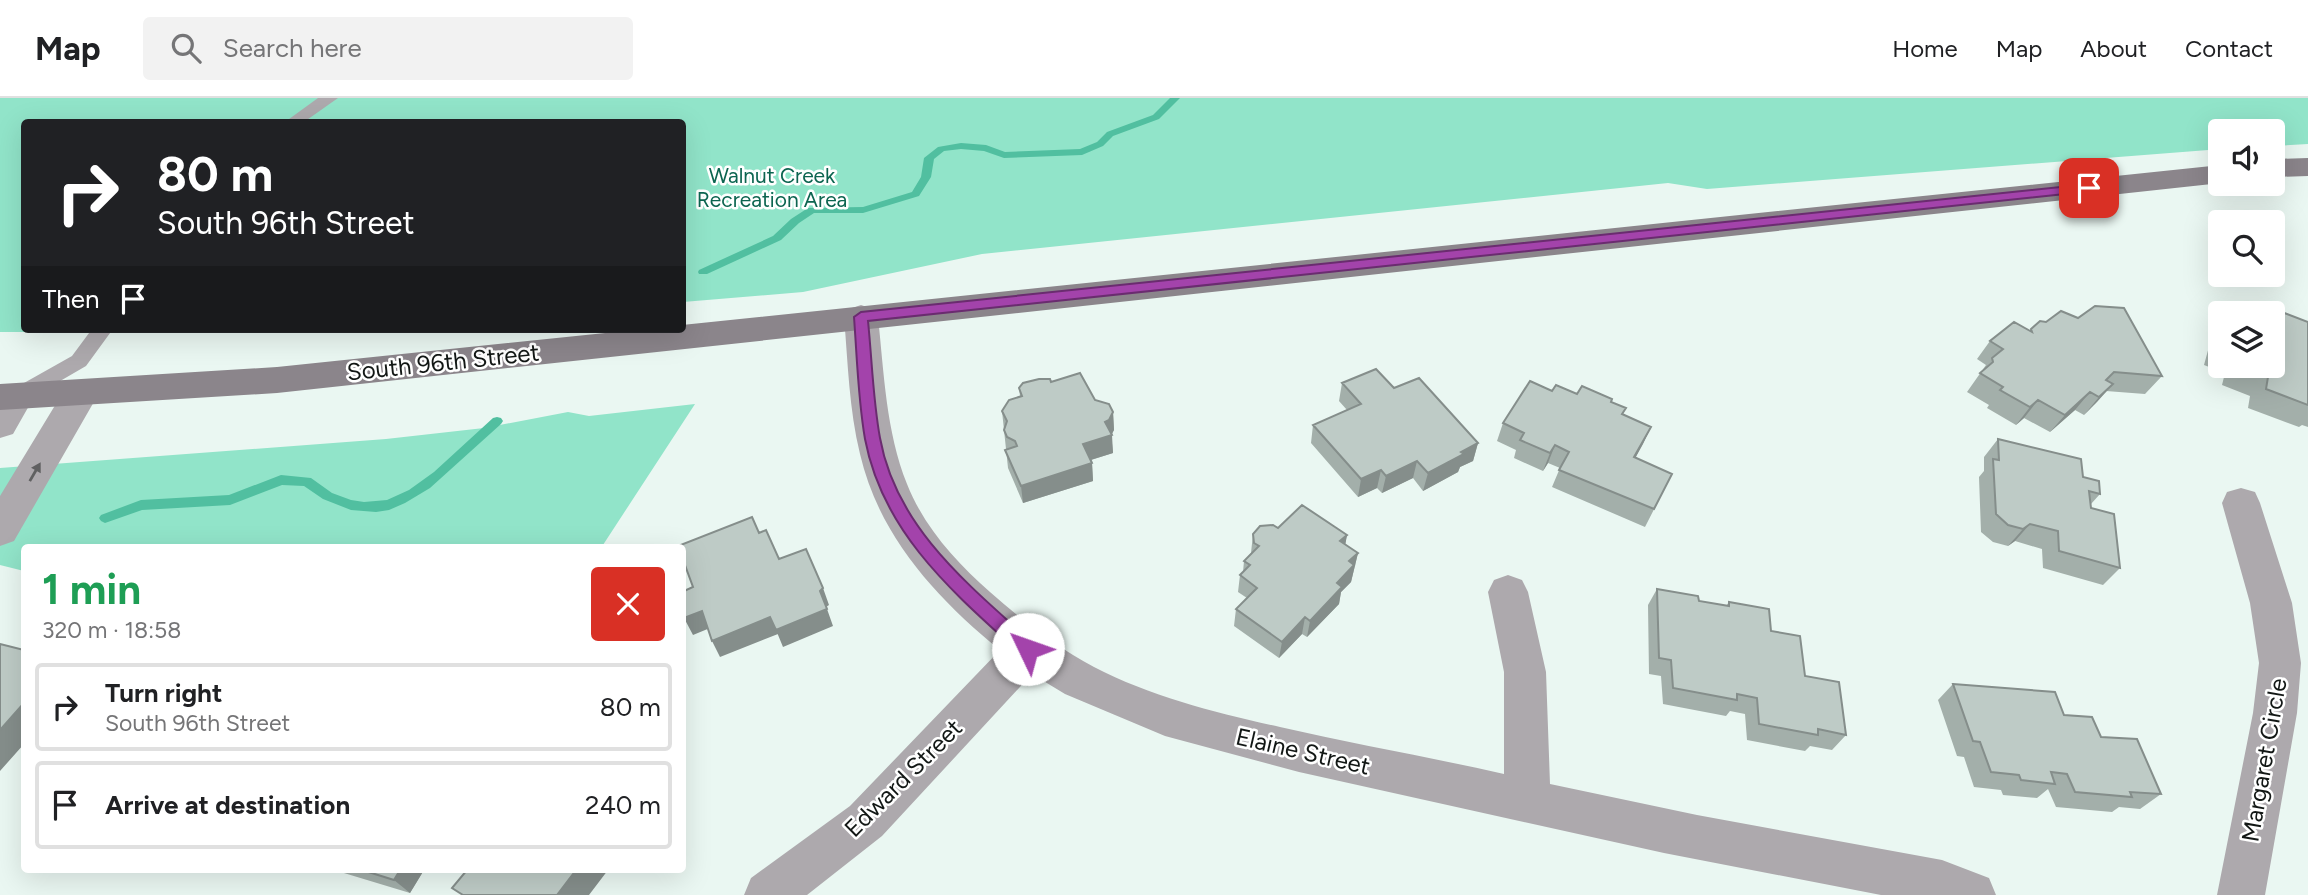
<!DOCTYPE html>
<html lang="en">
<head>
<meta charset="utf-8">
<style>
	:root { --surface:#fff; --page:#f2f2f2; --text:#202124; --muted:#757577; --line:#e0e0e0 }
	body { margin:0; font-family:Figtree,sans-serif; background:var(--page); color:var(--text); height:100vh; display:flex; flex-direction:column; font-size:26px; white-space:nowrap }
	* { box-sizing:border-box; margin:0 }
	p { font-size:23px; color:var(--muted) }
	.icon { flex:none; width:38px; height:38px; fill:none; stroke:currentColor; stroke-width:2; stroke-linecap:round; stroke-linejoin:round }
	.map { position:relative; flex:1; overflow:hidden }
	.sheet { position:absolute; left:21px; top:446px; width:665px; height:329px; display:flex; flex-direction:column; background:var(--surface); border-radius:7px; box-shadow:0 7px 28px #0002 }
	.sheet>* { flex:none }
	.guide { position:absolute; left:21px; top:21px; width:665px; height:214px; border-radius:7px; box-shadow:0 7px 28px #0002; background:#202124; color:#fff; overflow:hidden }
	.tools { position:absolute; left:2208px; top:21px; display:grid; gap:14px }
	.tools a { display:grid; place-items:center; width:77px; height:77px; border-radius:7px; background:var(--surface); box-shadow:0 7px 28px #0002; font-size:35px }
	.pin { position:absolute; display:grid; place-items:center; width:60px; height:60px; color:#fff; margin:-30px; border-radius:14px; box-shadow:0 4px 10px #0006 }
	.me { position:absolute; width:77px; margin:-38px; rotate:312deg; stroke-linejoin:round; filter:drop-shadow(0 0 5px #0008) }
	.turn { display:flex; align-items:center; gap:24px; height:147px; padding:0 21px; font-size:32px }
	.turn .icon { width:91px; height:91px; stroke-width:2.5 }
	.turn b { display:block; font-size:49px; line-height:60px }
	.then { display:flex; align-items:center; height:66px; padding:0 21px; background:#0003; gap:14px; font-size:26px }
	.round { display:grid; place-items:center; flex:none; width:74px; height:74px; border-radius:7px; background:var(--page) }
	.head { display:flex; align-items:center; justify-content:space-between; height:119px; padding:0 21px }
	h1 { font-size:42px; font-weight:700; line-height:52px; color:#1e9e55 }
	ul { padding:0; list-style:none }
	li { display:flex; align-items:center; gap:21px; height:88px; margin:0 14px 10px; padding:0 7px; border:4px solid var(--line); border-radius:7px }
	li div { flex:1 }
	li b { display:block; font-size:26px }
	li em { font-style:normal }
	header { display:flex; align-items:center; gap:42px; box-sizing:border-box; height:98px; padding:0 35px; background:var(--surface); border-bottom:2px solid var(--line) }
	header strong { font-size:33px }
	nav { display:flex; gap:38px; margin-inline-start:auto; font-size:24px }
	.search { width:490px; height:63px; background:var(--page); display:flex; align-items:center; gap:18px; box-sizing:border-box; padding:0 24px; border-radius:7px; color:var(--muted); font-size:26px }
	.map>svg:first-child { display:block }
</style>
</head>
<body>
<header>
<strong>Map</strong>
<div class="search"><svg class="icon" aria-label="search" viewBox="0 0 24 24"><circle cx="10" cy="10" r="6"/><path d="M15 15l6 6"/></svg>Search here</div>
<nav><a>Home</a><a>Map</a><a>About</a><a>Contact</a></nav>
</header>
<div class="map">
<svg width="2308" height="797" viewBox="0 0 2308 797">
	<rect width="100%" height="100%" fill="#eaf7f2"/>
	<path fill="#91e4c9" d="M0 0H2308V46L2273 48V33H2221V51L1707 91 1668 85 982 156 803 194 683 204 682 24H24V231H212L113 234H0Z
		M695 306 601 450H24V473L0 467V370L386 341 484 330 568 314 589 318Z"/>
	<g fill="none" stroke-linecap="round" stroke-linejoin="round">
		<path fill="#51bfa0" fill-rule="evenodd" d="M1170 0H1180L1159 21 1113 38 1103 48 1082 57 1004 60 984 53 961 51 944 53 934 61 931 79 919 98 863 115H814L799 125 781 142 707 176H699L698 174 699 172 773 138 791 121 808 110 863 109 912 94 921 79 924 60 938 49 961 45 986 47 1005 54 1080 51 1097 44 1107 34 1153 17Z
			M497 319 501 320 503 323 501 326 430 390 405 405 389 412 376 414 351 412 323 401 304 388 282 387 230 407 142 412 105 425 101 423 99 420 101 417 141 402 229 397 281 377 311 380 332 395 351 402 364 404 387 402 409 392 434 374 493 320Z"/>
		<path fill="#ada9ad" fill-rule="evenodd" d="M318 0H338L304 24H285Z
			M92 231H113L86 268 24 304 16 307 8 304 5 299 8 294 72 258Z"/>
		<path fill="#ada9ad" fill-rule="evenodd" d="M861 207 873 211 878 219C884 275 886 333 907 386 924 429 956 464 990 494 1022 522 1056 549 1094 569 1152 599 1217 615 1280 629 1354 646 1429 659 1504 676V574L1488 494 1494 482 1508 477 1522 482 1528 494 1546 574 1550 686 1697 717 1942 762 1989 780 1996 797H1881L1664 755 1299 674 1165 638 1065 596 1032 576 882 738 807 797H744L751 780 850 708 1000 552C936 500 879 438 860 356 849 311 848 265 844 219L849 211Z
			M81 282 94 286 99 295 14 443 0 448V398L68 286Z
			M16 286 29 290 34 299 13 336 0 340V295L3 290Z
			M2241 390 2255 394 2260 405 2292 505 2301 565 2297 615 2265 797H2217L2253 615 2259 565 2250 505 2222 405 2227 394Z"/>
		<path fill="#8b858b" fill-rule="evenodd" d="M2308 60V78L2273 79V61Z
			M2221 67V85L277 295 0 312V286L277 269 644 231H682V227Z"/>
	</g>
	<path fill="#a3afaa" d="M2271 210 2308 224V329L2302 327 2299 329 2248 310 2250 298 2222 287 2225 275 2204 267 2213 234 2221 226V268H2273V215H2266Z
		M2031 231 2162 278 2145 296 2106 293 2084 317 2075 312 2050 334 2024 320 2016 327 1987 310 1989 307 1967 294 1986 267 1977 261 1990 243 2029 233Z
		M1051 284 1095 302 1113 314 1114 332 1111 336 1113 355 1091 362 1092 365 1093 383 1023 405 1008 370 1002 313 1020 298 1019 290Z
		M1342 285 1394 290 1478 345 1473 363 1460 369 1458 374 1423 393 1413 380 1382 395 1377 390 1358 399 1311 345 1313 327 1347 312 1339 303Z
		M1577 296 1611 304 1623 317 1651 329 1635 360 1672 376 1645 429 1552 389 1560 370 1548 365 1543 373 1514 360 1516 352 1497 343 1503 325Z
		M1998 341 2083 379 2100 396 2091 406V410L2120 470 2103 487 2043 470 2042 451 2015 443 2008 448 1993 444 1981 434 1979 379 1984 373V359Z
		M1278 430 1347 437 1345 446 1358 455 1351 484 1341 494 1339 506 1307 539 1302 536 1279 560 1234 528 1236 511 1247 500 1238 494 1240 477 1243 474 1244 463 1251 455 1253 436Z
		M1657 491 1699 503 1726 508 1729 504 1771 533 1805 578 1846 637 1832 652 1810 648 1805 653 1747 642 1745 616 1730 613 1726 618 1663 606 1661 578 1649 576 1648 507Z
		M1953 586 2064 617 2101 639 2161 696 2140 711 2119 709 2112 714 2056 709 2048 691 2037 700 2003 697 2001 692 1974 689 1964 659 1957 658 1938 602Z
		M334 772H424L410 795Z"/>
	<path fill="#858e8b" d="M2113 286 2097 304 2084 317 2099 299Z
		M2090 294 2075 312 2050 334 2065 317Z
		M2038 302 2024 320 2016 327 2030 309Z
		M1113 314 1114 332 1111 338 1112 337 1113 355 1084 364 1083 346Z
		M1651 329 1643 346 1626 377 1634 359Z
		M1478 345 1473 363 1460 369 1458 374 1423 393 1428 375 1461 354Z
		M1555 347 1548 365 1543 373 1550 355Z
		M1417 363 1413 380 1382 395 1386 378Z
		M1092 365 1093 383 1023 405 1021 388Z
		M1381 372 1377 390 1358 399 1361 381Z
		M2030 426 2015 443 2008 448 2023 431Z
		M1347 437 1344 454 1340 443Z
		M1358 455 1351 484 1341 494 1339 506 1307 539 1310 523 1337 485 1349 463Z
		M823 490 829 507 826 509 820 493Z
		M827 511 833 528 783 549 776 532Z
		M702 513 710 530 693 537 684 520Z
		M770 519 778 536 720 559 712 543Z
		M1305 519 1302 536 1279 560 1282 544Z
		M24 605V646L0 673V632Z
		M400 772H424L410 795 394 782Z
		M576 772H608L589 797H557Z"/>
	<path fill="#becbc6" stroke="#858e8b" stroke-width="2" d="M2095 208 2124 210 2162 278 2114 274 2106 282 2113 286 2099 299 2090 294 2065 317 2038 302 2030 309 2000 292 2003 289 1980 275 1993 264 1992 260 2003 251 1990 243 2014 224 2032 234 2031 231 2040 223 2046 224 2061 213 2078 220Z
		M2271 210 2308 224V307L2266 291 2268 279 2239 269 2240 268H2273V215H2269Z
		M1376 271 1394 290 1419 280 1478 345 1461 354 1464 356 1428 375 1417 363 1386 378 1381 372 1361 381 1313 327 1361 306 1342 285Z
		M1080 275 1095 302 1109 306 1113 314 1109 322 1105 324 1112 337 1083 346 1092 365 1021 388 1005 352 1017 348 1015 343 1007 339 1004 332 1007 323 1002 313 1009 302 1022 298 1019 290 1023 285 1039 281H1050L1051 284Z
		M1530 283 1552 293 1556 287 1577 296 1582 288 1612 301 1611 304 1626 310 1622 316 1651 329 1634 359 1672 376 1654 411 1559 372 1569 354 1555 347 1550 355 1520 342 1524 335 1503 325Z
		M1998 341 2081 361 2083 379 2099 383 2100 396 2089 393 2091 410 2114 416 2120 470 2059 453 2058 433 2030 426 2023 431 2008 427 1996 416 1993 361 1999 362Z
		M1302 407 1347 437 1340 443 1358 455 1349 463 1354 467 1337 485 1342 489 1310 523 1305 519 1282 544 1236 511 1257 490 1240 477 1250 467 1244 463 1259 448 1254 445 1253 436 1260 428 1273 427 1278 430Z
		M752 419 759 435 766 432 779 461 806 451 823 490 820 493 827 511 776 532 770 519 712 543 702 513 684 520 682 516V494L693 489 682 459V450H679L678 448Z
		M1657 491 1698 498 1699 503 1729 508V504L1769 511 1771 533 1800 538 1805 578 1839 584 1846 637 1818 631V637L1759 626 1757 600 1737 596V602L1673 590 1671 562 1659 560Z
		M0 546 24 552V605L0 632Z
		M1953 586 2055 594 2064 617 2092 619 2101 639 2137 641 2161 696 2130 694 2132 699 2075 694 2067 676 2051 674 2055 686 2021 682 2019 677 1991 674 1980 644 1973 643Z
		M362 772H400L394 782Z
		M467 772H576L557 797H463L452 790Z"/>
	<defs><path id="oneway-solid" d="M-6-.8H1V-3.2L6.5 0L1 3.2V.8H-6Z" transform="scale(1.75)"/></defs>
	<use fill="#606061" href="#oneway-solid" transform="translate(35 374) rotate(-60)"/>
	<path fill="#a343ab" stroke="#6a2c6f" stroke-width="2" d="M2089 86 2095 90 2093 93 868 223C872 262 873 302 880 340 896 430 970 488 1034 546L1036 551 1034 556 1028 558 1021 556C954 495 883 436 865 341 858 301 857 259 854 219L861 214Z"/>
	<g text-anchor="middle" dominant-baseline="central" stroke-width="5" stroke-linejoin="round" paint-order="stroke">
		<g font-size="21" fill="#0c6550" stroke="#fff">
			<text x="772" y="77">Walnut Creek<tspan x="772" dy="24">Recreation Area</tspan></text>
		</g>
		<g font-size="24" fill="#121715" stroke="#fff">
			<text transform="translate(443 264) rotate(-6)">South 96th Street</text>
			<text transform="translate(1303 653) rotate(13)">Elaine Street</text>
			<text transform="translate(2264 662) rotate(-80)">Margaret Circle</text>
			<text transform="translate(903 680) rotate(-45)">Edward Street</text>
		</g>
	</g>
</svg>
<div class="tools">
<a><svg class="icon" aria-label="sound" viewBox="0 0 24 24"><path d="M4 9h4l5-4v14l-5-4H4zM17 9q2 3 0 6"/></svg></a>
<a><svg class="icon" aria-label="search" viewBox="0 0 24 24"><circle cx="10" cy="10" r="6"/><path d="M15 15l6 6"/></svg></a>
<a><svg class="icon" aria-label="layers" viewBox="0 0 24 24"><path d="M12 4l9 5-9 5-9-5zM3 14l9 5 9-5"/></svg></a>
</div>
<div class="pin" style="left:2089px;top:90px;background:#d93025"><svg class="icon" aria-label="arrive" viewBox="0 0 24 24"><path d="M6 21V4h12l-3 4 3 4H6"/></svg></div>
<svg class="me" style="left:1028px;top:551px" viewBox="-20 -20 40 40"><circle r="19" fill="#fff"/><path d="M0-13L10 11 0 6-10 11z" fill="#a343ab"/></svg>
<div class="guide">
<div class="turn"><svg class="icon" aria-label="right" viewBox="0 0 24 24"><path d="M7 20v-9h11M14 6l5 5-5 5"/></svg><div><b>80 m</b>South 96th Street</div></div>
<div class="then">Then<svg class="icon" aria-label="arrive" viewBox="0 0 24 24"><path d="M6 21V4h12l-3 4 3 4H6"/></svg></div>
</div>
<section class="sheet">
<div class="head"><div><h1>1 min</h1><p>320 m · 18:58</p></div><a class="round" style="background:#d93025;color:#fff"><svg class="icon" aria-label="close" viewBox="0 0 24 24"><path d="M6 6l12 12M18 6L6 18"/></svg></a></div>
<ul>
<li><svg class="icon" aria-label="right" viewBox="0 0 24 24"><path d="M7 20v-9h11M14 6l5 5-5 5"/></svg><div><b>Turn right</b><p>South 96th Street</p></div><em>80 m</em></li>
<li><svg class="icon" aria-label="arrive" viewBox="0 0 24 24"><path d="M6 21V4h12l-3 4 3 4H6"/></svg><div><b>Arrive at destination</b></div><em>240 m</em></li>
</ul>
</section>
</div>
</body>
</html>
